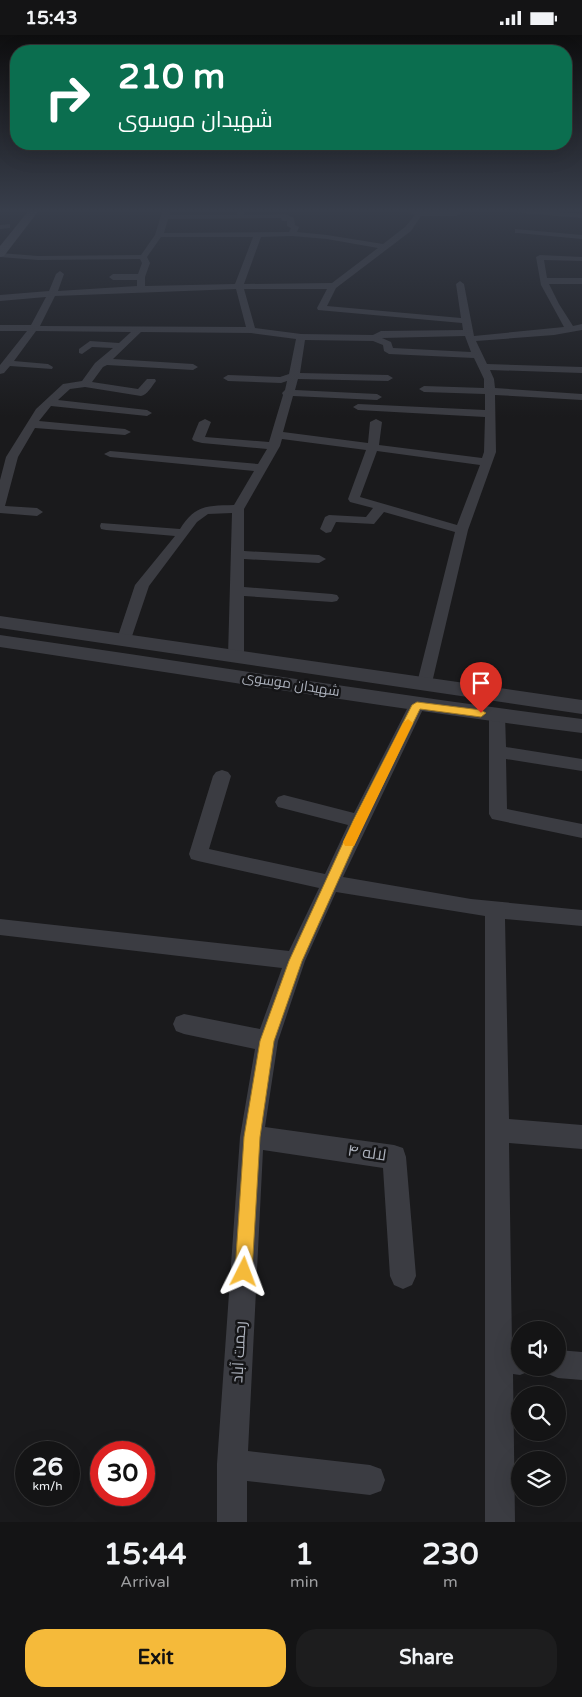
<!DOCTYPE html>
<html lang="en">
<head>
<meta charset="utf-8">
<style>
	:root { --surface:#141415; --page:#1d1d1e; --text:#f1f3f6; --muted:#9d9ea0; --line:#333334; --accent:#f5ba3a }
	body { margin:0; font-family:"Varela Round",Cairo,sans-serif; background:var(--page); color:var(--text); height:100vh; display:flex; flex-direction:column; font-size:19px; white-space:nowrap }
	* { box-sizing:border-box; margin:0 }
	p { font-size:16px; color:var(--muted) }
	.icon { flex:none; width:28px; height:28px; fill:none; stroke:currentColor; stroke-width:2; stroke-linecap:round; stroke-linejoin:round }
	.map { position:relative; height:1487px; overflow:hidden }
	.drawer { display:flex; flex-direction:column; background:var(--surface); flex:1 }
	.drawer>* { flex:none }
	.banner { position:absolute; left:10px; top:10px; width:562px; height:105px; border-radius:20px; box-shadow:0 5px 20px #0002,0 0 0 1px var(--line); background:#0b6e4f; color:#fff; overflow:hidden }
	.fabs { position:absolute; left:511px; top:1286px; display:grid; gap:10px }
	.fabs a { display:grid; place-items:center; width:55px; height:55px; border-radius:50%; background:var(--surface); box-shadow:0 5px 20px #0002,0 0 0 1px var(--line); font-size:25px }
	.speed { position:absolute; left:15px; top:1406px; display:flex; gap:10px; font-size:25px; font-weight:700; text-align:center }
	.speed>* { display:grid; place-content:center; width:65px; height:65px; border-radius:50%; background:var(--surface); box-shadow:0 5px 20px #0002,0 0 0 1px var(--line); line-height:1 }
	.speed small { font-size:12px; font-weight:400 }
	.speed .limit { border:8px solid #d22; background:#fff; color:#111 }
	.pin { position:absolute; display:grid; place-items:center; width:42px; height:42px; color:#fff; margin:-51px -21px; border-radius:50% 50% 50% 0; rotate:-45deg; box-shadow:0 0 5px #0007 }
	.pin .icon { rotate:45deg }
	.me { position:absolute; width:55px; margin:-28px; rotate:3deg; stroke-linejoin:round; filter:drop-shadow(0 0 4px #0008) }
	.turn { display:flex; align-items:center; gap:18px; height:105px; padding:0 25px; font-size:22px }
	.turn .icon { width:65px; height:65px; stroke-width:2.5 }
	.turn b { display:block; font-size:35px; line-height:42px }
	.eta { display:flex; justify-content:space-evenly; align-items:center; height:85px; text-align:center }
	.eta b { font-size:30px; font-weight:700; line-height:35px }
	.action { display:flex; gap:10px; margin-top:auto; padding:10px 25px }
	.action a { flex:1; height:58px; border-radius:20px; background:var(--accent); color:#111; font-size:20px; font-weight:700; line-height:58px; text-align:center }
	.action a+a { background:var(--page); color:var(--text) }
	.status { display:flex; justify-content:space-between; align-items:center; height:35px; padding:0 25px; background:var(--surface); direction:ltr }
	.status svg { height:14px; fill:currentColor }
	.map>svg:first-child { display:block }
</style>
</head>
<body>
<div class="status"><b>15:43</b><svg viewBox="0 0 49 12"><path d="M0 12V9h3v3zM5 12V6h3v6zM10 12V3h3v9zM15 12V0h3v12zM26 1h20v11H26zM47 4h2v5h-2z"/></svg></div>
<div class="map">
<svg width="582" height="1487" viewBox="0 0 582 1487">
	<rect width="100%" height="100%" fill="#1a1a1c"/>
	<g fill="none" stroke-linecap="round" stroke-linejoin="round">
		<path fill="#3b3c42" fill-rule="evenodd" d="M163 174H171L169 180H237V174H245L244 180 285 179 294 183 295 190 299 192 297 197 327 200 383 209 405 192 415 180 401 174H412L420 177H453V174H461L460 179 456 181H421L411 196 336 253 327 271 461 283 456 249 460 246 464 249 474 301 564 292 541 250 536 222 540 220 582 222V226L544 225 547 243H582V249H549L559 269 573 291 582 289V295L554 300 476 306 487 329 582 332V338L490 335 494 344 495 353 582 359V365L495 360 496 417 468 495 431 652H419L417 648 455 497 384 477 374 489 336 487 331 497 326 498 320 494 325 482 329 480 366 482 373 473 350 467 348 464 366 415 282 404 280 411 244 474V516L319 520 326 524 319 528 244 524V552L332 559 337 560 339 563 337 566 332 567 244 561V621L241 624H231L228 621 232 478 208 479 197 487 149 551 129 610H119L116 607 135 550 175 501 106 495 101 494 100 491 101 488 180 494C196 469 207 471 234 470L254 436 110 422 104 419 110 416 258 429 267 414 202 408 194 406 192 404 199 387 205 384 211 387 205 402 269 407 283 360 282 358 285 355 287 346 281 348 228 346 223 343 228 340 280 342 289 339 296 304 251 298 141 297 113 324 193 329 198 332 193 335 107 330 103 332 92 347 138 354 147 344H155L156 346C152 351 147 360 141 361L85 352 70 354 58 365 147 375 152 378 147 381 51 371 39 386 125 394 131 397 125 400 35 393 18 422 5 471 37 473 43 477 37 481 0 478V445L6 422 36 374 63 349 82 346 95 328 113 313 92 312 82 319 79 318V314L90 306 119 308 131 297 36 296 14 326 48 329 53 332 52 334 10 331 4 338 0 339V330L27 296H0V290H31L46 262 0 266V260L49 256 56 239 60 236 64 239 58 256 137 251V245H113L109 242 113 239H138L142 228 140 224 38 225 0 222V218L38 221 141 220 155 200ZM281 183 282 186H287V191L291 193 289 197 164 198 168 184ZM292 201 327 204 378 213 332 248 244 249 261 202ZM161 202H253L235 249 145 251V242L150 228 147 222ZM236 254 246 292 40 291 55 261ZM244 254H327L317 273 318 275 462 288 463 295 381 296 373 300 301 299 255 293ZM465 301 471 317 393 313 391 307 382 303ZM305 305 373 306 383 310 384 316 389 319 474 323 484 344V353L424 351 419 354 424 357 485 359V375L358 369 353 372 358 375 485 382 484 417 482 423 379 410 382 387 376 384 370 387 368 408 283 397 293 361 377 365 382 362 377 359 295 355 298 344 388 346 393 343 388 340 300 338ZM377 416 480 430 457 490 360 462Z
			M496 174H525L582 179V183L500 176Z
			M10 189V193L0 194V190Z
			M515 194 582 200V204L518 198H515Z
			M417 665 423 666 425 670 343 842 471 864 582 875V891L505 884 509 1084 582 1090V1114L509 1108 512 1311 520 1312V1332H531L530 1336 520 1340 513 1339 515 1487H485V881L336 857 305 926 278 1006 265 1092 394 1110 403 1113 406 1122 416 1241 412 1250 403 1254 394 1250 390 1241 383 1133 263 1115 248 1416 370 1430 381 1434 385 1445 381 1456 370 1460 247 1446V1487H217V1429L240 1102 255 1014 184 999 176 996 173 989 176 982 184 979 260 994 282 933 0 900V884L289 916 319 853 198 826 191 824 189 819 213 741 216 737 222 735 228 737 231 741 209 814 325 839 348 790 278 772 275 767 278 762 284 760 354 778 409 670 411 666Z
			M497 675 503 676 505 680 506 712 582 724V736L506 724 507 774 582 789V803L492 784 489 779V680L491 676Z
			M558 1315 582 1317V1345L558 1343 548 1339 545 1332H558Z"/>
		<path fill="#3b3c42" fill-rule="evenodd" d="M0 581 582 665V679L0 593Z
			M0 600C194 628 388 659 582 684V698C387 673 194 641 0 612Z"/>
		<path fill="#494b52" fill-rule="evenodd" d="M30 174H40L4 221 0 222V211Z"/>
	</g>
	<linearGradient id="sky" x2="0" y2="1"><stop stop-color="#0e0e0f"/><stop offset="0.46" stop-color="#383e4b"/><stop offset="1" stop-color="#383e4b" stop-opacity="0"/></linearGradient>
	<rect width="582" height="382" fill="url(#sky)"/>
	<path fill="#f5ba3a" stroke="#9f7926" d="M417 667 481 675 486 678 481 682 420 674 365 786 302 926 274 1006 260 1102 252 1237 250 1243 244 1245 238 1243 235 1237 244 1102 260 1006 289 926 353 786 412 670Z"/>
	<path fill="#f59e0b" d="M408 684 413 688 356 807 354 811H345L343 807 403 688Z"/>
	<g text-anchor="middle" dominant-baseline="central" stroke-width="5" stroke-linejoin="round" paint-order="stroke">
		<g font-size="14" fill="#acb1bc" stroke="#151517">
			<text transform="translate(291 649) rotate(9)">شهیدان موسوی</text>
		</g>
		<g font-size="16" fill="#acb1bc" stroke="#151517">
			<text transform="translate(367 1118) rotate(8)">لاله ۴</text>
			<text transform="translate(239 1317) rotate(-87)">رحمت آباد</text>
		</g>
	</g>
</svg>
<div class="fabs">
<a><svg class="icon" aria-label="sound" viewBox="0 0 24 24"><path d="M4 9h4l5-4v14l-5-4H4zM17 9q2 3 0 6"/></svg></a>
<a><svg class="icon" aria-label="search" viewBox="0 0 24 24"><circle cx="10" cy="10" r="6"/><path d="M15 15l6 6"/></svg></a>
<a><svg class="icon" aria-label="layers" viewBox="0 0 24 24"><path d="M12 4l9 5-9 5-9-5zM3 14l9 5 9-5"/></svg></a>
</div>
<div class="speed"><div>26<small>km/h</small></div><div class="limit">30</div></div>
<div class="pin" style="left:481px;top:678px;background:#d93025"><svg class="icon" aria-label="arrive" viewBox="0 0 24 24"><path d="M6 21V4h12l-3 4 3 4H6"/></svg></div>
<svg class="me" style="left:244px;top:1237px" viewBox="-20 -20 40 40"><path d="M0-17L14 15 0 8-14 15z" fill="#f5ba3a" stroke="#fff" stroke-width="4"/></svg>
<div class="banner">
<div class="turn"><svg class="icon" aria-label="right" viewBox="0 0 24 24"><path d="M7 20v-9h11M14 6l5 5-5 5"/></svg><div><b>210 m</b>شهیدان موسوی</div></div>
</div>
</div>
<section class="drawer">
<div class="eta">
<div><b>15:44</b><p>Arrival</p></div>
<div><b>1</b><p>min</p></div>
<div><b>230</b><p>m</p></div>
</div>
<div class="action"><a>Exit</a><a>Share</a></div>
</section>
</body>
</html>
